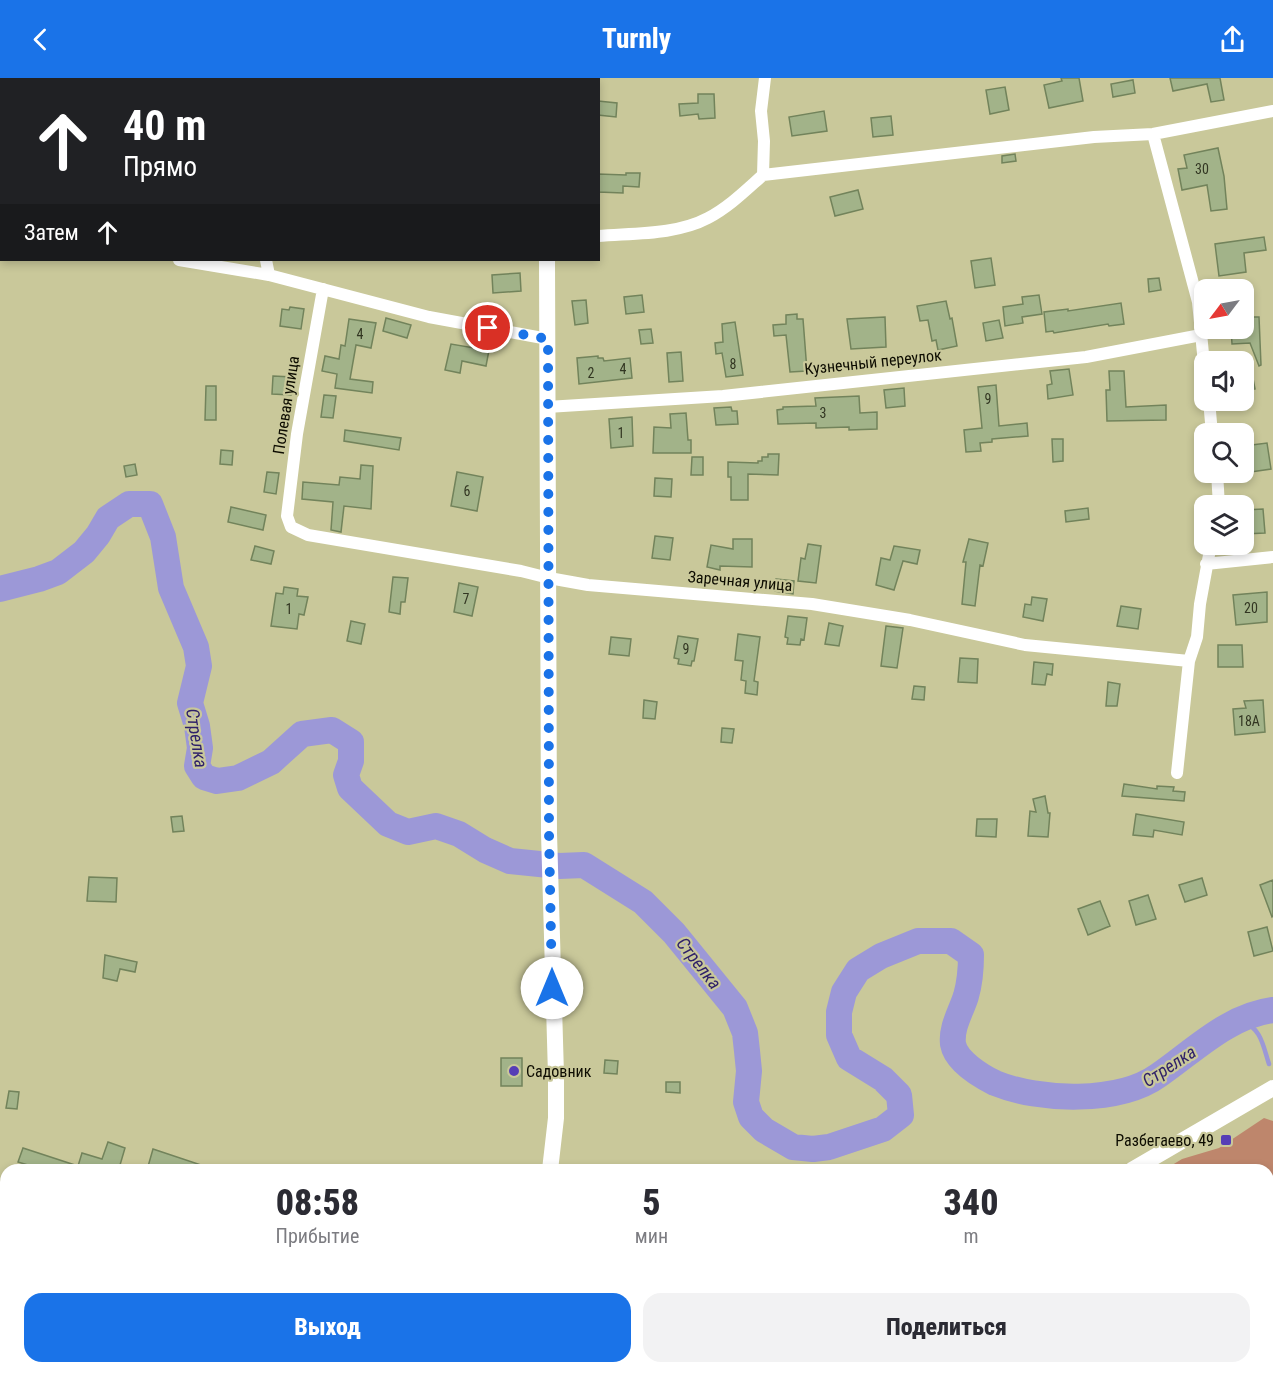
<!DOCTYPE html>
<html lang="ru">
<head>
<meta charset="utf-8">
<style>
	:root { --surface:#fff; --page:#f2f2f3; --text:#2b2b33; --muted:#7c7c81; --accent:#1a73e8 }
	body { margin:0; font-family:"Roboto Condensed",sans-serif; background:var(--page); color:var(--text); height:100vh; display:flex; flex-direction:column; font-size:22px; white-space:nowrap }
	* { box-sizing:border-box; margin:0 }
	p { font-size:20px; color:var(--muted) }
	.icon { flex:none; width:33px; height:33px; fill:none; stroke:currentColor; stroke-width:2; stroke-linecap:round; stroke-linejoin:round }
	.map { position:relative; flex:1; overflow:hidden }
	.drawer { position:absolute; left:0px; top:1086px; width:1274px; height:210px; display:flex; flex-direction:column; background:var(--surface); border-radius:18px 18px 0 0; box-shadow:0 3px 9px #0003 }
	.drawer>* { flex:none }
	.hud { position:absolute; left:0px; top:0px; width:600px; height:183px; box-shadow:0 3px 9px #0003; background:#202124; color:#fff; overflow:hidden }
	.needle { width:39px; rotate:238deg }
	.buttons { position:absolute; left:1194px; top:201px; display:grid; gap:12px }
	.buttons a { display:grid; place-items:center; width:60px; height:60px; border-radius:12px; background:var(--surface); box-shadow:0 3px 9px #0003; font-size:30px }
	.pin { position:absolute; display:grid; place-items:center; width:51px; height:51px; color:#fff; margin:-26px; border:3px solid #fff; border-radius:50%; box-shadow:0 2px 6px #0007 }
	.me { position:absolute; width:66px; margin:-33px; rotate:0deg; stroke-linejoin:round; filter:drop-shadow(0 0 4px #0008) }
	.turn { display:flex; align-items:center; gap:21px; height:126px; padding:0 24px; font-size:27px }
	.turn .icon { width:78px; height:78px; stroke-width:2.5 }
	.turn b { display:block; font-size:42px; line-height:51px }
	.then { display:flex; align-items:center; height:57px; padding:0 24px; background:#0003; gap:12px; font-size:22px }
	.eta { display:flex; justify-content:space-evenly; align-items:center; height:102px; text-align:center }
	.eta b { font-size:36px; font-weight:800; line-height:42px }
	.action { display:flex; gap:12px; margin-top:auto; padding:12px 24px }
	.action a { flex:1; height:69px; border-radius:18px; background:var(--accent); color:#fff; font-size:24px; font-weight:800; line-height:69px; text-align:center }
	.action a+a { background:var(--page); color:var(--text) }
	header { display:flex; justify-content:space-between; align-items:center; height:78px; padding:0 24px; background:var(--accent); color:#fff; font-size:27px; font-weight:800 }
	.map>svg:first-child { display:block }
</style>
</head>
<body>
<header><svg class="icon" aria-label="back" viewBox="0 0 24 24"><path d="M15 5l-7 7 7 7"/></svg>Turnly<svg class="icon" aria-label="share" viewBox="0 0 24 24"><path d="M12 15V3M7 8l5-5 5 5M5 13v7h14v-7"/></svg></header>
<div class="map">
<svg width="1273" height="1296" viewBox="0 0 1273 1296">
	<rect width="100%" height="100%" fill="#c9c89a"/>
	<path fill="#be866c" d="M1264 1040 1273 1043V1296H1036L1037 1290H1268V1092H1164L1182 1081 1219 1070Z
		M484 1290H606L604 1296H473Z"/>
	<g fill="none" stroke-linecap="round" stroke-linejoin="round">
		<path stroke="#9c98d7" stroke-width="4.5" d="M1241 941C1262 953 1262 964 1269 986"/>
		<path stroke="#9c98d7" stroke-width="26" d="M0 511 39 501 58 494 84 474 98 457 108 440 129 426H150L163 459 171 510 196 569 199 588 190 625 197 648 200 670 197 688 204 699 217 703 238 700 271 684 302 656 332 652 351 664V683L346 697 350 710 388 746 408 754 436 748 459 756 485 772 510 783 559 788 584 787 643 824 674 855 735 930 745 955 747 973 749 993 746 1024 751 1039 764 1052 793 1069 813 1071 829 1069 883 1051 901 1037 899 1017 883 1001 849 980 839 957V934L844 914 858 892 881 878 918 863H951L971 877C971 891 970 904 966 918 961 934 951 949 953 966 956 983 981 998 995 1005 1039 1023 1119 1026 1159 997 1195 972 1228 938 1273 932"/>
	</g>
	<path fill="#a2b389" stroke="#72835b" stroke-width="1.5" d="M1061 0H1079L1083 23 1049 30 1044 7 1062 3Z
		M1170 0H1220L1224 22 1211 24 1207 6 1173 13Z
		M1133 2 1135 15 1113 19 1111 6Z
		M1005 9 1009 32 990 36 986 12Z
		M698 16H714L715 40 699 41 698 36 680 38 679 26 698 25Z
		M598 23 617 25 616 39 598 37Z
		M824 33 827 53 792 58 789 39Z
		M891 38 893 57 873 59 871 40Z
		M1218 70 1224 98 1227 131 1211 133 1207 107 1182 112 1178 91 1187 90 1184 77Z
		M1015 76 1016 83 1002 85V78Z
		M626 95H640L639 109 623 108V115L598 114V96L626 97Z
		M858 112 863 131 835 138 830 119Z
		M1264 159 1266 172 1244 175 1246 194 1219 198 1215 166Z
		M991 180 995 207 975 210 971 183Z
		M520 195 521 213 493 215 492 197Z
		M1159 200 1161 212 1149 214 1148 201Z
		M642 217 644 234 626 236 624 219Z
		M1039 217 1042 236 1022 239 1023 245 1005 248 1003 229 1023 226 1022 219Z
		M586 222 588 245 575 247 572 223Z
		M946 223 950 241 952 240 957 268 938 272 936 262 932 263 928 242 920 243 917 228Z
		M1121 225 1124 246 1109 248 1108 246 1054 255 1053 253 1046 254 1044 234 1068 231V233Z
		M290 229 304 231 301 251 280 248 282 231 289 232Z
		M797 236V241H803L807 293 790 294 786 257 774 258 773 247 786 246V237Z
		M885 239 886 269 851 271 847 241Z
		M1244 239H1259L1261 287 1259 288 1250 265 1232 266 1231 250H1244Z
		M386 240 411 247 407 260 383 253Z
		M349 241 376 245 371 270 356 267 350 301 373 304 372 315 335 310 337 296 322 293 325 278 339 281 341 267 345 268Z
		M999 242 1003 260 986 263 983 245Z
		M735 244 743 297 726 299 722 275 716 276 715 265 723 264 722 246Z
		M651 251 653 265 641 266 639 252Z
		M475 265 490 267 486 288 462 283 460 295 445 292 451 266 474 270Z
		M681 274 683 303 669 304 667 275Z
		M598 278V280H603L604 283 630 280 632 300 579 306 577 280Z
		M1249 280 1255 311 1244 313V281Z
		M1069 291 1073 317 1048 321 1047 307 1052 306 1050 293Z
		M1109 293H1124L1126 329 1166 327V342L1107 343 1106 312H1110Z
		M273 298 292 299 291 317 272 316Z
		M996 307 999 348 1027 345 1028 358 992 361V364L980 365 981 373 966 374 964 352 982 350 978 309Z
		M206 308H216V342H205Z
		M904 310 905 328 886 330 884 312Z
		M324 317 336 318 333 340 321 339Z
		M859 318 860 335 877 334V351L849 352V349L816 350V345L778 346 777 332 783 331V329L816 328 815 320Z
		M731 329 732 333H737L738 346 716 347 714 330Z
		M686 335 688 362H691V375H653L654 349 671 350 670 336Z
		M632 339 633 368 611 370 609 341Z
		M345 352 401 360 399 372 344 363Z
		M1052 361H1063V383L1053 384Z
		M1267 365 1271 391 1244 395V368Z
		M221 372 233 373 232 387 220 386Z
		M768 376H779L778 397 748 396V422H731V399H728V384L758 385V383H762V379H768Z
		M692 379H703V397H691Z
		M135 386 137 397 126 399 124 388Z
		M361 387 373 388 371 431 344 428 341 454 331 452 333 424 302 421 303 404 339 407 340 399 360 401Z
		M267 394 279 395 276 416 264 414Z
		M457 394 483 399 477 433 451 428Z
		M655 400 672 401 671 419 654 418Z
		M231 429 266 437 263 452 228 444Z
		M1088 430 1089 441 1066 444 1065 433Z
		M1263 431 1265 455 1244 456V432Z
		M655 458 673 460 670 482 652 480Z
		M733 461H752V489L720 488V492L707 489 711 467 733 471Z
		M969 461 988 465 983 488 980 487 975 528 962 526 966 484H963Z
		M808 466 821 468 816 505 798 503 801 480 805 481Z
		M255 468 274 473 271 486 251 482Z
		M894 468 920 472 917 486 903 483 894 512 876 507 881 480 890 482Z
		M393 499 408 500 405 524H401L400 536 389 534Z
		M776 501 794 503 793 516 775 513Z
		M459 505 478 509 472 538 454 534Z
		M284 509 298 511 297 518 308 519 304 537 299 536 297 551 271 548 276 515 283 516Z
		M1267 514V544L1236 547 1233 517Z
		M1032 519 1047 521 1043 543 1023 539 1025 526 1031 527Z
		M1121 528 1141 531 1138 551 1117 548Z
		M788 538 807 540 804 562 801 561 800 567 787 566 788 560 785 559Z
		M351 543 365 546 361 566 347 563Z
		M829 545 843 548 839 568 825 566Z
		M886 548 903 550 897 590 881 588Z
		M738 556 760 559 754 603 758 604 757 617 745 615 746 603 741 602 743 583 735 582Z
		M678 558 698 561 694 583H692L691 588 678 586 679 581 674 580Z
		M611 559 631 561 629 578 609 576Z
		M1218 567H1242L1243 589H1218Z
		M960 580 978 581 977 605 958 604Z
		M1034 584 1053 586 1052 597 1047 596 1045 607 1032 606Z
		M1108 604 1120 606 1117 628H1106Z
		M914 608 925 609 924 622 912 621Z
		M644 622 657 624 655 641 643 640Z
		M1263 622 1265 654 1235 657 1233 631 1246 630 1244 623Z
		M722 650 734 651 732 665 721 664Z
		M1124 706 1157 711V708L1174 709 1173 713 1185 714 1184 723 1122 718Z
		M1045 718 1048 735H1050L1048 759 1028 758 1030 733 1036 734 1033 721Z
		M1136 736 1184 744 1182 757 1154 752 1153 759 1133 757Z
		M182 738 184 753 173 754 171 739Z
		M977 741H997L996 759 976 758Z
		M89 799 117 800 116 824 87 823Z
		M1202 800 1207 817 1185 824 1179 807Z
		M1273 802V838L1272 839 1260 807Z
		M1148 817 1156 841 1136 847 1129 823Z
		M1100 823 1110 848 1088 857 1078 831Z
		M1267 849 1273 873 1254 878 1248 854Z
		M105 877 137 884 135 894 120 891 117 903 103 900Z
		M501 980H522V1008H501Z
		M605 982 618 983 617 996 604 995Z
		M666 1004H680V1015L666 1014Z
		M9 1013 19 1014 17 1031 6 1030Z
		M108 1064 125 1070 120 1087 129 1090 128 1092H44L18 1084 23 1070 78 1088 82 1075 102 1081Z
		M153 1071 210 1090V1092H147Z"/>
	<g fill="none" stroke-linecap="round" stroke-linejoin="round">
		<path stroke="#fff" stroke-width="12" d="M231 0 232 2
			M1153 56 1198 224 1204 286
			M763 97 1094 59 1153 56 1273 33
			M598 158C634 155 676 157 708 140 729 129 746 112 763 97L764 63 761 33 765 0
			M179 182 269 197 429 239 548 261
			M266 182 269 197
			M323 211 297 356 287 438 291 449 308 457 521 493 549 500 588 507 812 526 910 542 1025 567 1189 583
			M1209 322 1212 356
			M547 329 723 318 1086 279 1201 257
			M1217 394 1219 428
			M1206 486 1273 479
			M1177 695 1189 583 1197 559 1200 526 1211 466
			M0 1265 6 1258"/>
		<path stroke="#fff" stroke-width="15" d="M454 1296 458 1290"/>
		<path stroke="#fff" stroke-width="16" d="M552 2V0
			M547 182 549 755 556 997V1040L550 1092
			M1132 1092 1273 1010
			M0 1155 6 1157
			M429 1290 432 1296"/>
	</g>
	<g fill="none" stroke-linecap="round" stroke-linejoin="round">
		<path stroke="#1a73e8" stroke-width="10" stroke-dasharray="0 18" d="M488 250 548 261 549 755 552 910"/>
	</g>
	<g fill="#563eb6" stroke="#c9c89a" stroke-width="2">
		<circle cx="514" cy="993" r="6"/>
		<rect x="1220" y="1056" width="12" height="12" rx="3"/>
	</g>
	<g text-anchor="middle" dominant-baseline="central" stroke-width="4.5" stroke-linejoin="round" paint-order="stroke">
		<g font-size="14" fill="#323622">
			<text x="1202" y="91">30</text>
			<text x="360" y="256">4</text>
			<text x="733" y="286">8</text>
			<text x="623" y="291">4</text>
			<text x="591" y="295">2</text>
			<text x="988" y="321">9</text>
			<text x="823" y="335">3</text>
			<text x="621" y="355">1</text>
			<text x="467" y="413">6</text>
			<text x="466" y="521">7</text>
			<text x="1251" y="530">20</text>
			<text x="289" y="531">1</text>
			<text x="686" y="571">9</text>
			<text x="1249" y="643">18А</text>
		</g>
		<g font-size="16" fill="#0d0c00" stroke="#c9c89a">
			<text transform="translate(873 284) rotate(-6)">Кузнечный переулок</text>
			<text transform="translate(286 327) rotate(-81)">Полевая улица</text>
			<text transform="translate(740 503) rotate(5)">Заречная улица</text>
		</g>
		<g font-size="16" fill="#0d0c00" stroke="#c9c89a" text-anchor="start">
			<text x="526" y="993">Садовник</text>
			<text x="1214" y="1062" text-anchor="end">Разбегаево, 49</text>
		</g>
		<g font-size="18" font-style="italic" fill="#2f2169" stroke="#c9c89a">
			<text transform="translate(197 660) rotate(81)">Стрелка</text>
			<text transform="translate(699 885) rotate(52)">Стрелка</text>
			<text transform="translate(1169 988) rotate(-33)">Стрелка</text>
		</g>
	</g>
</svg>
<div class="buttons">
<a><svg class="needle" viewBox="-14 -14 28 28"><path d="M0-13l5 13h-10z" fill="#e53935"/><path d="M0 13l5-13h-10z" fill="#7c7c81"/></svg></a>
<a><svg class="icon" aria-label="sound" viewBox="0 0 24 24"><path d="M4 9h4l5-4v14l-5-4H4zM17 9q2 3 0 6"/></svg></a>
<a><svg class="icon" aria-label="search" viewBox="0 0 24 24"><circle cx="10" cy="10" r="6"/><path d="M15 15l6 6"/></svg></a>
<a><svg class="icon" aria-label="layers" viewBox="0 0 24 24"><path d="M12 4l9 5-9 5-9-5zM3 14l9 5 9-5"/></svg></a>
</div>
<div class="pin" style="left:488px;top:250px;background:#d93025"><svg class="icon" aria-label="arrive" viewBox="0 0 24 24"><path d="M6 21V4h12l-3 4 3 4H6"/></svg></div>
<svg class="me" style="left:552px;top:910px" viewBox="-20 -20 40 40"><circle r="19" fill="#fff"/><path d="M0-13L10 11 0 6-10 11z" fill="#1a73e8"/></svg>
<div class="hud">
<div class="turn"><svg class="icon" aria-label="ahead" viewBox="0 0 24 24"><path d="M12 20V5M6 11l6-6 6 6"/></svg><div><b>40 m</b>Прямо</div></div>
<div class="then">Затем<svg class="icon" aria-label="ahead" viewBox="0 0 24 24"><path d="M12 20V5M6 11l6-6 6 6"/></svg></div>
</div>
<section class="drawer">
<div class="eta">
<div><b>08:58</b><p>Прибытие</p></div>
<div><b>5</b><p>мин</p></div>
<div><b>340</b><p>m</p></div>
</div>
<div class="action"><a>Выход</a><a>Поделиться</a></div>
</section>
</div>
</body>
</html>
